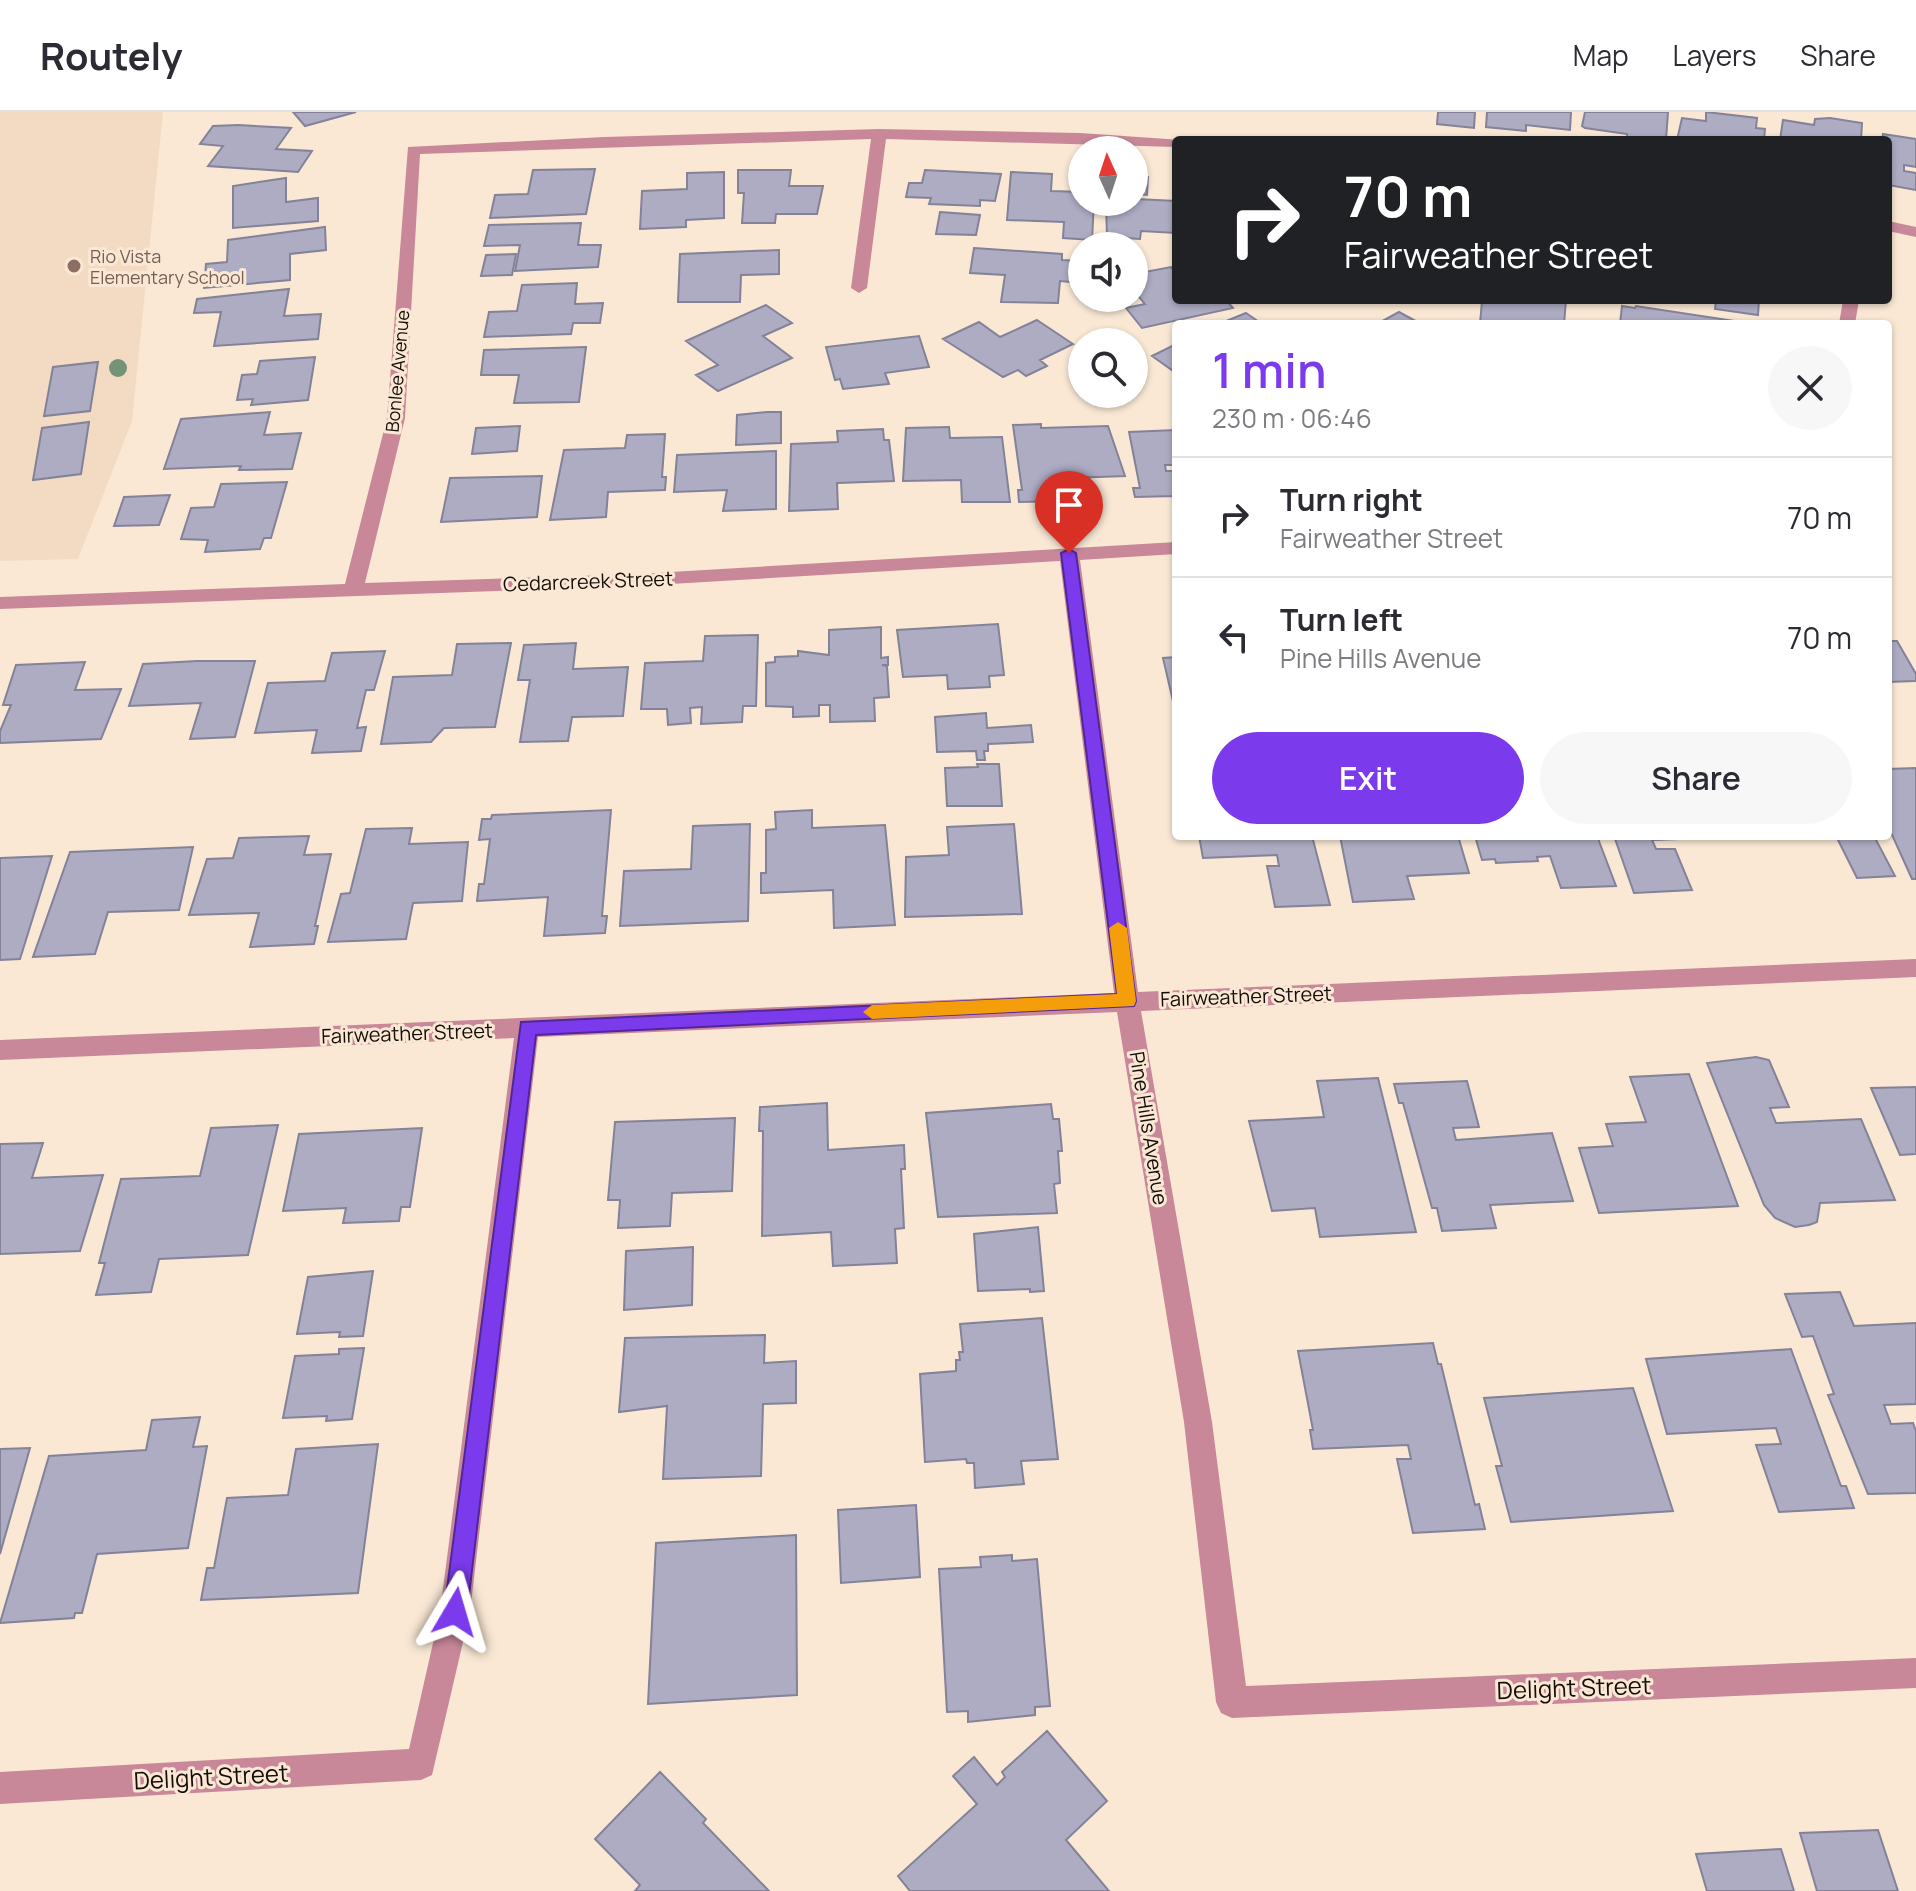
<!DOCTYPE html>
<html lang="en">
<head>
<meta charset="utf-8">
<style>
	:root { --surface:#fff; --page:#f7f7f7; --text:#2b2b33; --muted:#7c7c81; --line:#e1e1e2; --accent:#7c3aed }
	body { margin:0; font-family:Manrope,sans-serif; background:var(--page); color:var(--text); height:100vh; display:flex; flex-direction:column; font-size:30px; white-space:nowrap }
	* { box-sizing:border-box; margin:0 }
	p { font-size:26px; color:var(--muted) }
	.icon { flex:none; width:44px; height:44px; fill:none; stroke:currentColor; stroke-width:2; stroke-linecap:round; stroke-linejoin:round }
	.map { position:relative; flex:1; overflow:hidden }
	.details { position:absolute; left:1172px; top:208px; width:720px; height:520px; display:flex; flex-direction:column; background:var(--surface); border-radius:8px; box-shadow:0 2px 6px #0004 }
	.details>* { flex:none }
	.banner { position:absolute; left:1172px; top:24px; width:720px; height:168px; border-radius:8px; box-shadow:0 2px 6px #0004; background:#202124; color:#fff; overflow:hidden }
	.needle { width:52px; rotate:357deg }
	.tools { position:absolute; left:1068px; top:24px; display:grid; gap:16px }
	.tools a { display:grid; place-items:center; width:80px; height:80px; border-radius:50%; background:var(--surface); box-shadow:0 2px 6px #0004; font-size:40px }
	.pin { position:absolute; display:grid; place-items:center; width:68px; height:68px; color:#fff; margin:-82px -34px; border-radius:50% 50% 50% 0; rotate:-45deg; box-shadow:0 0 8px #0007 }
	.pin .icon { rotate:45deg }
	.me { position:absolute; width:88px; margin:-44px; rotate:7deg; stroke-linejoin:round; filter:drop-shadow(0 0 6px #0008) }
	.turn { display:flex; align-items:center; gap:28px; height:168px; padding:0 40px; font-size:36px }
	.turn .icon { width:104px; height:104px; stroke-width:2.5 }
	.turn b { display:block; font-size:56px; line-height:68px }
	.round { display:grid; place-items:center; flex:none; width:84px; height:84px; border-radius:42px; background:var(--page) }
	.summary { display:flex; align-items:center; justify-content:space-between; height:136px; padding:0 40px }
	h1 { font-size:48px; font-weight:600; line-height:60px; color:var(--accent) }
	.button { display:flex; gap:16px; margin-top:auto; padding:16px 40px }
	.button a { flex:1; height:92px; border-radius:48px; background:var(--accent); color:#fff; font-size:32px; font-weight:600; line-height:92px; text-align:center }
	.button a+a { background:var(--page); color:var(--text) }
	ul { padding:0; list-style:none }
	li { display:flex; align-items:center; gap:24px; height:120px; padding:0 40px; border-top:2px solid var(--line) }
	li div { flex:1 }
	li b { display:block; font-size:30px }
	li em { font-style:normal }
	header { display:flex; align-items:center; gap:48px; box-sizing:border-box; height:112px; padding:0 40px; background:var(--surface); border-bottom:2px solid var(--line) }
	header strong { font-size:38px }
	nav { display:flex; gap:44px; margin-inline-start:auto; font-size:28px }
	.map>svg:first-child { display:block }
</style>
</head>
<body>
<header>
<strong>Routely</strong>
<nav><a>Map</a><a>Layers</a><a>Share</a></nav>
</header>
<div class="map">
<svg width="1916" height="1779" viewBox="0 0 1916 1779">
	<rect width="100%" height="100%" fill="#fae8d5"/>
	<path fill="#f2dbc2" d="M0 0H163L132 309 78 447 0 449Z"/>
	<path fill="#adacc3" stroke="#838298" stroke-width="2" d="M293 0H356L305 14Z
		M1438 0H1475L1474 16 1437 12Z
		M1487 0H1571L1570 18 1526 13V19L1486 15Z
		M1585 0H1668L1666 28H1627V22L1585 16 1582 14Z
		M1706 0 1757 6 1756 16 1765 17 1764 28H1677L1682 6 1706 9Z
		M1830 6 1862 11 1861 28H1780L1783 8 1814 13 1815 7Z
		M238 13 291 16 276 37 312 39 298 60 208 54 223 34 200 32 213 14Z
		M1883 22 1916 27V55L1904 53V59L1916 61V78L1888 73V28H1882Z
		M595 57 586 102 490 106 495 83 528 82 533 58Z
		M738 58H791L789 74H823L817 102H776L775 111H742L744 81H738Z
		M925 58 1001 62 995 89 980 88V94L929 92 931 86 906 85 909 71H922Z
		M724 60V106L686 108V115L640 117 642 79 687 77V61Z
		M1011 60 1052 62 1051 79 1082 80V90H1094L1092 128 1063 126 1064 110 1007 108Z
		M1134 64 1148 65 1147 83 1137 82 1136 87 1176 89V121L1141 119 1140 127 1107 125 1106 90H1134Z
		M286 66V90L318 86V109L233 116V74Z
		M940 100 980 103 976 123 936 122Z
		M581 111 578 133H601L598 155 515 159 520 133 484 134 489 113Z
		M325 115 326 138 290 142V168L204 176 206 152 227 150 228 128Z
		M974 136 1062 142V148L1082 149 1080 171 1060 169 1058 191 1001 190 1005 163 970 161Z
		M779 138V162L741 163 740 190H678L680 142Z
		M516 142 512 163 481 164 486 143Z
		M1171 155 1176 161V188H1226L1233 196 1142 216 1126 196 1145 192 1134 179V162Z
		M577 171 575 192 603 191 600 211H573L571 222 484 225 489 200 517 199 522 173Z
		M289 177 284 204 321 202 318 227 214 234 221 200 194 201 197 187Z
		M1476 188H1566L1564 212H1480L1482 189Z
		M1716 188H1759L1758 203 1715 197Z
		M766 193 792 211 763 224 792 246 718 279 696 263 718 253 686 229Z
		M1622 194 1635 196 1636 194 1754 212H1620Z
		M1399 200 1421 212H1377Z
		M1246 201 1262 212H1219Z
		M1037 208 1073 232 1040 248 1047 254 1026 264 1018 258 1003 265 943 227 979 210 1000 225Z
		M919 224 929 255 885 261 889 272 843 277 840 267 835 268 826 235Z
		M1176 232V261L1152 244Z
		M586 235 579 290 514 291 519 263H481L484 238Z
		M315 245 308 288 251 293 253 287 237 288 242 263 257 262 260 249Z
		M98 250 90 299 44 304 53 255Z
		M270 300 264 323 301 321 292 357 239 358 241 354 164 357 181 307Z
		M767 300H781V331L736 333 737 303Z
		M89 310 81 362 33 368 42 316Z
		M1041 312V316L1108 314 1125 364 1070 366 1073 389 1019 390 1018 378H1022L1013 313Z
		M520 314 517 339 472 342 476 316Z
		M949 315 950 326 1002 325 1010 390H962L961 368 903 369 906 316Z
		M883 317 884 328H889L894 369 837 371 838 397 789 399 791 332 838 330 837 319Z
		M1176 318V353H1165L1166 359H1176V384L1135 385 1133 376H1140L1129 320Z
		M665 322 662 365H666L665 378 608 380 606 405 550 408 564 338 625 336 627 323Z
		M776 339V397L723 399 727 378 674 380 677 343Z
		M542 364 537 405 441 410 450 366Z
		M287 370 271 426H264L260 437 205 440 208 428 181 427 191 396 214 395 221 372Z
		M170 383 159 413 114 414 124 385Z
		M998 512 1004 563 989 564 990 575 948 577 947 563 903 565 897 518Z
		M881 515V546L888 545V553H882L887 554 889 585 874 586 875 609 830 610V593H819V604L793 605V595L766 594V551L775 550V545L798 544V539L829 543V518Z
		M758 523 756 594H743L742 610 701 612 702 595 690 596 691 611 668 613 667 597H641L645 551 703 549 705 524Z
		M1888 529H1897L1916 562V569L1888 570Z
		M511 531 495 615 444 616 431 630 381 632 393 565 452 563 457 532Z
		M576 531 573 557 628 555 623 604 572 605 568 629 520 630 530 568H518L524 533Z
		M385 539 374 578H366L357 616 366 615 361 639 312 641 317 618 255 621 268 571 325 569 332 541Z
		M1176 545V598H1175L1163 546Z
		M197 549H255L235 625 190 627 201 591 129 594 143 552Z
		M85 550 75 578 121 577 101 627 0 631V619L11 593H3L16 553Z
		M986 601 987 616 1031 613 1033 630 988 632V639H984L985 648H977L976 639 937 640 935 605Z
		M977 652H999L1002 694H947L945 656 978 655Z
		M1916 656V767H1912L1888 714V657Z
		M611 698 602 804H607L605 821 544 824 548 785 477 789 479 772H484L490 727 479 728 482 707H491L492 703Z
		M812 698V716L885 713 895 813 834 816 833 778 761 781V761H766V718L776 717 775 700Z
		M750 712 748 809 620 814 624 759 691 757 693 714Z
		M1014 712 1022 802 905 805 906 745 949 743 947 715Z
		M412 716 409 732 468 730 462 789 413 791 406 827 328 830 341 782 350 781 366 717Z
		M309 724 304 743 331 742 315 814H318L314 832 250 835 259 801 189 803 207 747 233 746 239 726Z
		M1199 724H1312L1330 793 1275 795 1267 754H1279L1277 743 1203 746Z
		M1340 724H1458L1469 761 1407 764 1414 787 1353 790Z
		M1475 724H1597L1616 774 1561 776 1550 744 1537 745 1538 749 1496 751 1495 747 1482 748Z
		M1614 724H1735V725L1652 728 1656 737H1675L1692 778 1634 781Z
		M1836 724H1874L1895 764 1857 766Z
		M193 735 179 798 108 800 95 842 33 845 70 740Z
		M52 744 20 847 0 848V746Z
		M1756 945 1769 948 1789 995 1770 996 1776 1011 1861 1007 1895 1088 1820 1091 1817 1110 1809 1113 1795 1115 1775 1106 1764 1093 1707 951Z
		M1689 962 1738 1094 1599 1101 1579 1036 1613 1034 1606 1012 1646 1010 1630 965Z
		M1378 966 1416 1120 1320 1125 1315 1096 1272 1099 1249 1009 1324 1005 1317 969Z
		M1467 969 1479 1015 1453 1016 1456 1028 1552 1021 1573 1089 1490 1093 1496 1116 1442 1119 1437 1096H1432L1403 991H1399L1394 972Z
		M1916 975V1042L1900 1043 1871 976Z
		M827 991 828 1038 904 1033 905 1057H901L904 1116 895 1117 897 1151 833 1154 831 1120 762 1124 763 1019H759L760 995Z
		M1051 992 1053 1007H1059L1062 1039H1058L1060 1071 1054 1072 1057 1101 938 1105 926 1001Z
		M735 1006 732 1079 672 1081 670 1114 618 1116 620 1088H608L615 1010Z
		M278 1013 248 1143 159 1147 151 1180 96 1183 105 1151H99L121 1067 200 1064 211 1016Z
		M422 1016 410 1095H401L399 1109 343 1111 346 1096 283 1099 299 1022Z
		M43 1031 32 1066 103 1063 80 1139 0 1142V1032Z
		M1038 1115 1044 1179 1030 1180V1177L978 1179 974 1122Z
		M693 1135 692 1193 624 1198 626 1139Z
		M373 1159 363 1224 339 1225 340 1220 297 1222 308 1165Z
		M1840 1180 1854 1214 1916 1211V1292L1884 1293 1891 1312 1913 1311 1916 1319V1381L1868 1382 1828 1283 1834 1282 1813 1224 1802 1225 1785 1182Z
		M1042 1206 1058 1347 1021 1349 1024 1372 975 1376 974 1351H967L966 1347 925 1350 920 1262 956 1259V1248H960L959 1240H963L960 1212Z
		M765 1223 764 1251 796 1249V1291L763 1292 761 1364 663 1367 667 1294 619 1300 625 1226Z
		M1433 1231 1438 1252H1441L1475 1393 1479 1392 1485 1417 1413 1421 1397 1347H1411L1408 1333 1313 1337 1310 1318H1313L1298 1239Z
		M364 1236 352 1307 326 1309 327 1304 283 1306 295 1244 339 1242V1237Z
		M1791 1237 1841 1374H1846L1854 1396 1779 1400 1756 1333 1781 1332 1776 1316 1667 1322 1646 1247Z
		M1633 1276 1673 1399 1511 1410 1496 1354H1502L1484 1286Z
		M200 1305 193 1335 207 1334 188 1436 97 1442 82 1501H75L74 1506 0 1511 49 1344 146 1338 152 1308Z
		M378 1332 358 1481 201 1488 207 1456H214L227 1386 288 1383 296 1337Z
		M30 1336 0 1442V1337Z
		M916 1393 920 1465 841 1471 838 1398Z
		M796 1423 797 1583 648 1592 656 1431Z
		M1012 1443V1449L1037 1447 1050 1594 1035 1595V1603L968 1610V1599L947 1600 939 1457 981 1455 980 1445Z
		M1047 1619 1107 1689 1066 1728 1109 1779H910L898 1764 977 1692 953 1664 974 1645 997 1673 1005 1665 1002 1660Z
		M660 1660 706 1707 703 1711 769 1779H635L640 1773 595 1727Z
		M1878 1718 1898 1779H1817L1800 1721Z
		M1781 1737 1794 1779H1707L1696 1742Z"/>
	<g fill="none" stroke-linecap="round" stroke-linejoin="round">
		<path fill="#c88899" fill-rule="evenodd" d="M879 17 1080 21 1182 28H1176V35L886 27 867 176 859 181 851 176 871 27 420 42 405 306 365 471 637 462 1176 430V442L1080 448 1138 880 1916 847V865L1141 899 1212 1310 1246 1574 1916 1546V1576L1232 1606 1221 1601 1216 1590 1184 1310 1117 900 538 925 470 1500 432 1663 421 1668 0 1692V1660L409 1637 440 1500 514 926 0 948V928L1114 881 1060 449 637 474 0 497V485L345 472 387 306 408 35 604 25Z
			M1888 109 1916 115V125L1888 119Z
			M1843 188H1859L1855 212H1839Z"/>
	</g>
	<circle fill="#749377" cx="118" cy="256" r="9"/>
	<path fill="#7c3aed" stroke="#51269a" stroke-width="2" d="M1069 437 1076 441 1136 889 1134 894 536 923 467 1500 464 1508 455 1511 447 1508 444 1500 521 910 1117 882 1061 441Z"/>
	<path fill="#f59e0b" d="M1118 810 1127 816 1136 889 1134 894 872 907 863 900 872 893 1117 882 1109 816Z"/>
	<circle fill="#8d6e63" stroke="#fae8d5" stroke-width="3" cx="74" cy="154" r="8"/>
	<g text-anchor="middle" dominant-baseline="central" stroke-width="6" stroke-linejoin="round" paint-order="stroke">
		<g font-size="18" fill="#785e54" stroke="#fae8d5" text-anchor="start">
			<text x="90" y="144">Rio Vista<tspan x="90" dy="21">Elementary School</tspan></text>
		</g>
		<g font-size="18" fill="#140e08" stroke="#fae8d5">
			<text transform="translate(397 259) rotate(-85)">Bonlee Avenue</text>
		</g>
		<g font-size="20" fill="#140e08" stroke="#fae8d5">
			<text transform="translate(588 469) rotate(-2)">Cedarcreek Street</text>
			<text transform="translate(1246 884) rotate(-2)">Fairweather Street</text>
			<text transform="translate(407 921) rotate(-2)">Fairweather Street</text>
			<text transform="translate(1149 1016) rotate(81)">Pine Hills Avenue</text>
		</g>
		<g font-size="24" fill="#140e08" stroke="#fae8d5">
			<text transform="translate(1574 1575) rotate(-2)">Delight Street</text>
			<text transform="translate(211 1664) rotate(-3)">Delight Street</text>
		</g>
	</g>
</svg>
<div class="tools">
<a><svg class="needle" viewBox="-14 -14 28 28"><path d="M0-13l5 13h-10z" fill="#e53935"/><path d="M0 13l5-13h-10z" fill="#7c7c81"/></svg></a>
<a><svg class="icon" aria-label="sound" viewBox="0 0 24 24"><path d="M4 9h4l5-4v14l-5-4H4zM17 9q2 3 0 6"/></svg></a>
<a><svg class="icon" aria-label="search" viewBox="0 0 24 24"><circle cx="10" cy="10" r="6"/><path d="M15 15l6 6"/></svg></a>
</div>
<div class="pin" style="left:1069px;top:441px;background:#d93025"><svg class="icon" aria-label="arrive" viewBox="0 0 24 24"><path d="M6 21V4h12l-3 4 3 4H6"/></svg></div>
<svg class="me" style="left:455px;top:1500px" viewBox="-20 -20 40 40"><path d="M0-17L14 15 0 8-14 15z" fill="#7c3aed" stroke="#fff" stroke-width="4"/></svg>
<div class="banner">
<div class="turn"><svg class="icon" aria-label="right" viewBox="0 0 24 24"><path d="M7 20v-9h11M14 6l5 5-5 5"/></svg><div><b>70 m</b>Fairweather Street</div></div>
</div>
<section class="details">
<div class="summary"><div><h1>1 min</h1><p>230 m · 06:46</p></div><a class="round"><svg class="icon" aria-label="close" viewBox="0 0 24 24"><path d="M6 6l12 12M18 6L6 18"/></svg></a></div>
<ul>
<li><svg class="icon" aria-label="right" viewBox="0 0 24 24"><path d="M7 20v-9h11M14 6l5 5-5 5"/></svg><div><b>Turn right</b><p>Fairweather Street</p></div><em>70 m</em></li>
<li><svg class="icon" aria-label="left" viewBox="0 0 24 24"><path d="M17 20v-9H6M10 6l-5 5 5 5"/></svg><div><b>Turn left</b><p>Pine Hills Avenue</p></div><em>70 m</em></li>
</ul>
<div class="button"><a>Exit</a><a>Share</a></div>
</section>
</div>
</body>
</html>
